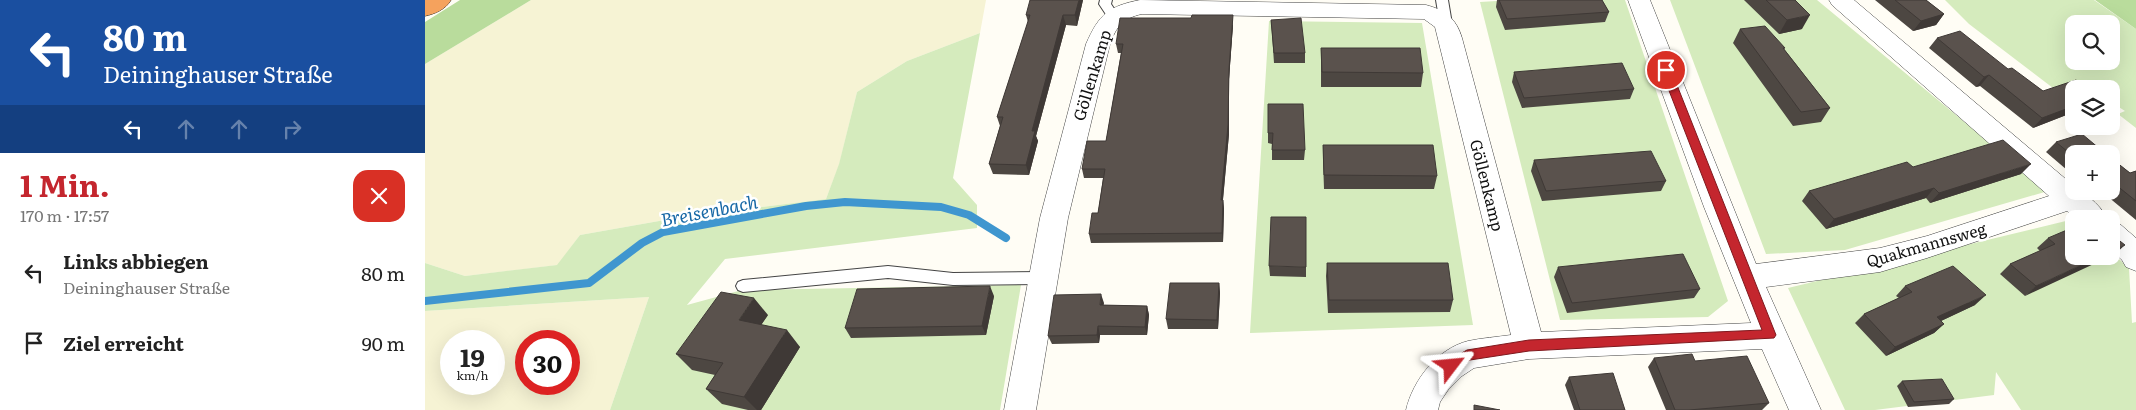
<!DOCTYPE html>
<html lang="de">
<head>
<meta charset="utf-8">
<style>
	:root { --surface:#fff; --page:#f2f2f2; --text:#222; --muted:#767676; --accent:#c4262e }
	body { margin:0; font-family:Literata,serif; background:var(--page); color:var(--text); height:100vh; display:flex; flex-direction:column; font-size:19px; white-space:nowrap }
	* { box-sizing:border-box; margin:0 }
	p { font-size:16px; color:var(--muted) }
	.icon { flex:none; width:28px; height:28px; fill:none; stroke:currentColor; stroke-width:2; stroke-linecap:round; stroke-linejoin:round }
	.map { position:relative; flex:1; overflow:hidden }
	.details { display:flex; flex-direction:column; background:var(--surface); width:425px }
	.details>* { flex:none }
	.guide { background:#1a4fa0; color:#fff; overflow:hidden }
	.fabs { position:absolute; left:1640px; top:15px; display:grid; gap:10px }
	.fabs a { display:grid; place-items:center; width:55px; height:55px; border-radius:10px; background:var(--surface); box-shadow:0 5px 20px #0002; font-size:25px }
	.speed { position:absolute; left:15px; top:330px; display:flex; gap:10px; font-size:25px; font-weight:700; text-align:center }
	.speed>* { display:grid; place-content:center; width:65px; height:65px; border-radius:50%; background:var(--surface); box-shadow:0 5px 20px #0002; line-height:1 }
	.speed small { font-size:12px; font-weight:400 }
	.speed .limit { border:8px solid #d22; background:#fff; color:#111 }
	.pin { position:absolute; display:grid; place-items:center; width:42px; height:42px; color:#fff; margin:-21px; border:2px solid #fff; border-radius:50%; box-shadow:0 1px 5px #0007 }
	.me { position:absolute; width:55px; margin:-28px; rotate:61deg; stroke-linejoin:round; filter:drop-shadow(0 0 4px #0008) }
	.turn { display:flex; align-items:center; gap:18px; height:105px; padding:0 20px; font-size:22px }
	.turn .icon { width:65px; height:65px; stroke-width:2.5 }
	.turn b { display:block; font-size:35px; line-height:42px }
	.lanes { display:flex; align-items:center; height:48px; padding:0 20px; background:#0003; justify-content:center; gap:25px; direction:ltr }
	.lanes .off { opacity:.35 }
	.round { display:grid; place-items:center; flex:none; width:52px; height:52px; border-radius:15px; background:var(--page) }
	.headline { display:flex; align-items:center; justify-content:space-between; height:85px; padding:0 20px }
	h1 { font-size:30px; font-weight:700; line-height:38px; color:var(--accent) }
	ul { padding:0; list-style:none }
	li { display:flex; align-items:center; gap:15px; height:70px; padding:0 20px }
	li div { flex:1 }
	li b { display:block; font-size:19px }
	li em { font-style:normal }
	main { display:flex; flex:1; min-height:0 }
	.map>svg:first-child { display:block }
</style>
</head>
<body>
<main>
<section class="details">
<div class="guide">
<div class="turn"><svg class="icon" aria-label="left" viewBox="0 0 24 24"><path d="M17 20v-9H6M10 6l-5 5 5 5"/></svg><div><b>80 m</b>Deininghauser Straße</div></div>
<div class="lanes"><svg class="icon" aria-label="left" viewBox="0 0 24 24"><path d="M17 20v-9H6M10 6l-5 5 5 5"/></svg><svg class="icon off" aria-label="ahead" viewBox="0 0 24 24"><path d="M12 20V5M6 11l6-6 6 6"/></svg><svg class="icon off" aria-label="ahead" viewBox="0 0 24 24"><path d="M12 20V5M6 11l6-6 6 6"/></svg><svg class="icon off" aria-label="right" viewBox="0 0 24 24"><path d="M7 20v-9h11M14 6l5 5-5 5"/></svg></div>
</div>
<div class="headline"><div><h1>1 Min.</h1><p>170 m · 17:57</p></div><a class="round" style="background:#d93025;color:#fff"><svg class="icon" aria-label="close" viewBox="0 0 24 24"><path d="M6 6l12 12M18 6L6 18"/></svg></a></div>
<ul>
<li><svg class="icon" aria-label="left" viewBox="0 0 24 24"><path d="M17 20v-9H6M10 6l-5 5 5 5"/></svg><div><b>Links abbiegen</b><p>Deininghauser Straße</p></div><em>80 m</em></li>
<li><svg class="icon" aria-label="arrive" viewBox="0 0 24 24"><path d="M6 21V4h12l-3 4 3 4H6"/></svg><div><b>Ziel erreicht</b></div><em>90 m</em></li>
</ul>
</section>
<div class="map">
<svg width="1711" height="410" viewBox="0 0 1711 410">
	<rect width="100%" height="100%" fill="#fffdf5"/>
	<path fill="#f6f3d4" fill-rule="evenodd" d="M106 0H561L555 33 482 61 432 92 414 165 401 199 251 218 155 235 133 265 40 276 0 263V64Z
		M224 297 185 410H0V311ZM26 341H69V384H26ZM101 341H144V384H101Z"/>
	<path fill="#d5ebbd" fill-rule="evenodd" d="M1088 0H1200L1303 301 1283 317 1135 320 1055 2Z
		M1245 0H1392L1623 191 1420 250 1341 254Z
		M1520 0H1669L1711 29V128L1693 114 1700 111 1686 102V89H1649V104L1544 24ZM1649 24H1686V61H1649Z
		M844 21 997 23 1048 325 825 333Z
		M555 33 528 178 552 205V228L300 259 262 305 317 290 596 285 575 410H185L224 297 0 311V263L40 276 132 265 155 235 251 218 401 199 414 164 432 92 482 61Z
		M1649 219V256H1686V252L1704 268 1707 323 1711 322V410H1596L1571 372 1569 395 1450 410H1420L1363 288Z"/>
	<path fill="#b9dc9c" d="M35 0H106L0 64V22Z
		M1670 0H1711V29Z"/>
	<g fill="none" stroke-linecap="round" stroke-linejoin="round">
		<path stroke="#3f96cf" stroke-width="8" d="M0 301 164 283 217 243 238 232 381 206 420 202 516 207 544 215 581 238"/>
		<defs>
			<path id="service" d="M675 0H687L686 4 694 16 692 19H684L674 4Z
				M1011 0H1023L1027 24 1025 27H1017L1015 24Z
				M463 266 528 273 617 272 622 274 624 278 622 282 617 284 528 285 463 278 318 292 313 290 311 286 313 282 318 280Z"/>
			<path id="minor" d="M715 0 1001 5C1020 10 1031 18 1037 38L1116 332 1326 323 1279 207 1203 0H1225L1331 264 1455 248 1502 236 1624 196 1407 5 1404 0H1429L1649 186V191C1661 191 1677 208 1683 219H1650L1642 211 1502 258 1455 272 1341 287 1396 410H1364L1337 349 1104 359 1049 368 1037 376 1023 390 1015 402 1013 410H981C988 380 1012 349 1043 341 1057 338 1072 337 1086 335L1010 27 999 19 717 14C698 18 691 27 685 44L643 218 611 410H579L615 218 661 44C674 14 684 6 715 0Z
				M1686 222 1696 225 1711 238V271L1701 267 1697 260 1686 250Z"/>
			<path id="motorway" d="M0 0H26C21 9 10 14 0 16Z"/>
		</defs>
		<use href="#service" stroke="#444" stroke-width="2"/>
		<use href="#minor" stroke="#444" stroke-width="1"/>
		<use href="#motorway" stroke="#222" stroke-width="1"/>
		<use href="#service" fill="#fff" fill-rule="evenodd"/>
		<use href="#minor" fill="#fff" fill-rule="evenodd"/>
		<use href="#motorway" fill="#f5a25d" fill-rule="evenodd"/>
	</g>
	<path fill="#4d4742" d="M658 0 652 26 641 25 611 136 613 141 604 175 568 174 564 164 575 126 572 117 603 22 601 15Z
		M1072 0H1177L1184 12 1180 22 1080 30 1071 7Z
		M1319 0H1370L1377 29 1354 34Z
		M1450 0H1501L1519 14 1511 25 1488 31Z
		M846 20 880 53V63H849Z
		M808 25 804 79V134L798 200 799 209 798 242 666 243 664 234 673 213 678 178H659L657 169 681 141 696 53H693L691 44Z
		M1315 29 1360 48 1359 49 1405 108 1396 122 1368 126 1308 43Z
		M1512 38 1583 69 1618 91 1649 89V112L1608 128 1555 86 1551 87 1504 48Z
		M896 48 998 73 996 87H896Z
		M1089 72 1209 89 1205 99 1097 108 1087 82Z
		M843 104 880 150 879 160H847V144L843 143Z
		M1631 142 1649 154V176L1621 152Z
		M898 145 1012 176 1009 189H899L898 159Z
		M1686 158 1705 173 1711 171V220L1676 191H1686Z
		M1109 160 1241 181 1236 191 1117 201 1106 171Z
		M1488 167 1596 174 1505 203 1501 198 1401 229 1377 201 1384 191Z
		M1623 238 1649 256 1600 296 1575 274 1585 264 1615 251 1612 248Z
		M902 263 1028 300 1025 312 903 313 901 276Z
		M844 266 881 267V277L845 276Z
		M1133 267 1275 289 1269 298 1142 313 1129 277Z
		M794 283 795 293 793 329H743L741 319Z
		M1480 286 1550 305 1516 321 1519 324 1509 333 1461 356 1430 323 1439 314 1474 298 1471 296Z
		M569 296 561 335 426 338 420 328Z
		M679 303 678 305 722 306 724 315 722 335H675L674 343 627 344 623 336Z
		M343 315 336 325 375 347 336 410H323L297 404 281 389 290 375 267 370 251 354Z
		M1229 358 1270 361 1344 403 1337 410H1241L1223 367Z
		M1144 377 1200 410H1149L1140 385Z
		M1477 381 1529 399 1524 404 1483 407 1472 386Z"/>
	<path fill="#3f3936" d="M654 0H658L652 26 650 15Z
		M1519 14 1511 25 1488 31 1496 21Z
		M638 15 641 25 611 136 613 141 604 175 601 165 607 131Z
		M808 15V25L804 79V134L797 209 796 200 804 69Z
		M1385 15 1377 29 1354 34 1362 20Z
		M1564 75 1555 86 1551 87 1559 77Z
		M1649 106V112L1608 128 1617 118Z
		M1606 164 1596 174 1505 203 1514 193Z
		M1509 188 1501 198 1401 229 1409 219Z
		M798 200 799 209 798 242 797 233Z
		M1700 245 1689 255 1686 256V252Z
		M1676 256H1686L1600 296 1611 286Z
		M794 283 795 293 793 329 792 320Z
		M565 286 569 296 561 335 557 326Z
		M676 294 679 303 677 314 675 305Z
		M1561 295 1550 305 1503 327 1512 317Z
		M329 298 343 315 328 337 314 320Z
		M722 306 724 315 722 335 720 327Z
		M1519 324 1509 333 1461 356 1470 347Z
		M673 326 675 335 674 343 672 335Z
		M362 330 375 347 336 410H332L319 397Z"/>
	<path fill="#5a524d" stroke="#3f3936" d="M605 0H654L650 15H638L607 131H610L601 165 564 164 578 117H572L605 15H601Z
		M1074 0H1177L1184 12 1082 19Z
		M1341 0H1370L1385 15 1362 20Z
		M1470 0H1501L1519 14 1496 21Z
		M767 15H808L804 69 803 125 796 200H798L797 233 664 234 667 213H673L680 169H657L662 141H681L698 44H691L695 18H766Z
		M876 18 880 53H849L846 20Z
		M1340 26 1360 48H1358L1405 108 1376 112 1315 29Z
		M1535 31 1583 69 1587 68 1618 91 1651 80 1663 89H1649V106L1617 118 1564 75 1559 77 1512 38Z
		M896 48H995L998 73 897 72Z
		M1197 63 1209 89 1099 98 1089 72Z
		M843 104H878L880 150H847L848 133H843Z
		M1657 134 1681 154H1649V157L1631 142Z
		M1578 140 1606 164 1514 193 1509 188 1409 219 1384 191 1482 162 1488 167Z
		M898 145H1008L1012 176 899 175Z
		M1226 151 1241 181 1121 191 1109 160Z
		M1686 158 1705 173 1711 171V201L1686 181Z
		M846 217H881V267L844 266Z
		M1649 227V256H1676L1611 286 1585 264 1630 244 1623 238Z
		M1686 234 1700 245 1686 252Z
		M1258 254 1275 289 1147 303 1133 267Z
		M902 263H1023L1028 300H904Z
		M1528 266 1561 295 1512 317 1519 324 1470 347 1439 314 1487 292 1480 286Z
		M745 283H794L792 320 741 319Z
		M565 286 557 326 420 328 432 289Z
		M296 292 329 298 314 320 362 330 319 397 281 389 298 363 251 354Z
		M676 294 675 305 722 306 720 327 673 326 672 335 623 336 629 295Z
		M1267 354 1270 361 1322 356 1344 403 1264 410H1250L1229 358Z
		M1188 373 1200 410H1155L1144 377Z
		M1517 379 1529 399 1489 402 1477 381Z
		M1049 405 1075 410H1049Z"/>
	<path fill="#c4262e" stroke="#7f191e" d="M1241 66 1246 70 1351 335 1349 338 1104 351 1045 360 1026 372 1021 370 1019 366 1021 362 1042 350 1104 340 1337 330 1236 70Z"/>
	<g text-anchor="middle" dominant-baseline="central" stroke-width="5" stroke-linejoin="round" paint-order="stroke">
		<g font-size="16" fill="#111" stroke="#fff">
			<text transform="translate(666 75) rotate(-73)">Göllenkamp</text>
			<text transform="translate(1063 185) rotate(76)">Göllenkamp</text>
			<text transform="translate(1501 244) rotate(-16)">Quakmannsweg</text>
		</g>
		<g font-size="18" font-style="italic" fill="#1768a6" stroke="#fff">
			<text transform="translate(284 210) rotate(-11)">Breisenbach</text>
		</g>
	</g>
</svg>
<div class="fabs">
<a><svg class="icon" aria-label="search" viewBox="0 0 24 24"><circle cx="10" cy="10" r="6"/><path d="M15 15l6 6"/></svg></a>
<a><svg class="icon" aria-label="layers" viewBox="0 0 24 24"><path d="M12 4l9 5-9 5-9-5zM3 14l9 5 9-5"/></svg></a>
<a>+</a>
<a>−</a>
</div>
<div class="speed"><div>19<small>km/h</small></div><div class="limit">30</div></div>
<div class="pin" style="left:1241px;top:70px;background:#d93025"><svg class="icon" aria-label="arrive" viewBox="0 0 24 24"><path d="M6 21V4h12l-3 4 3 4H6"/></svg></div>
<svg class="me" style="left:1026px;top:366px" viewBox="-20 -20 40 40"><path d="M0-17L14 15 0 8-14 15z" fill="#c4262e" stroke="#fff" stroke-width="4"/></svg>
</div>
</main>
</body>
</html>
